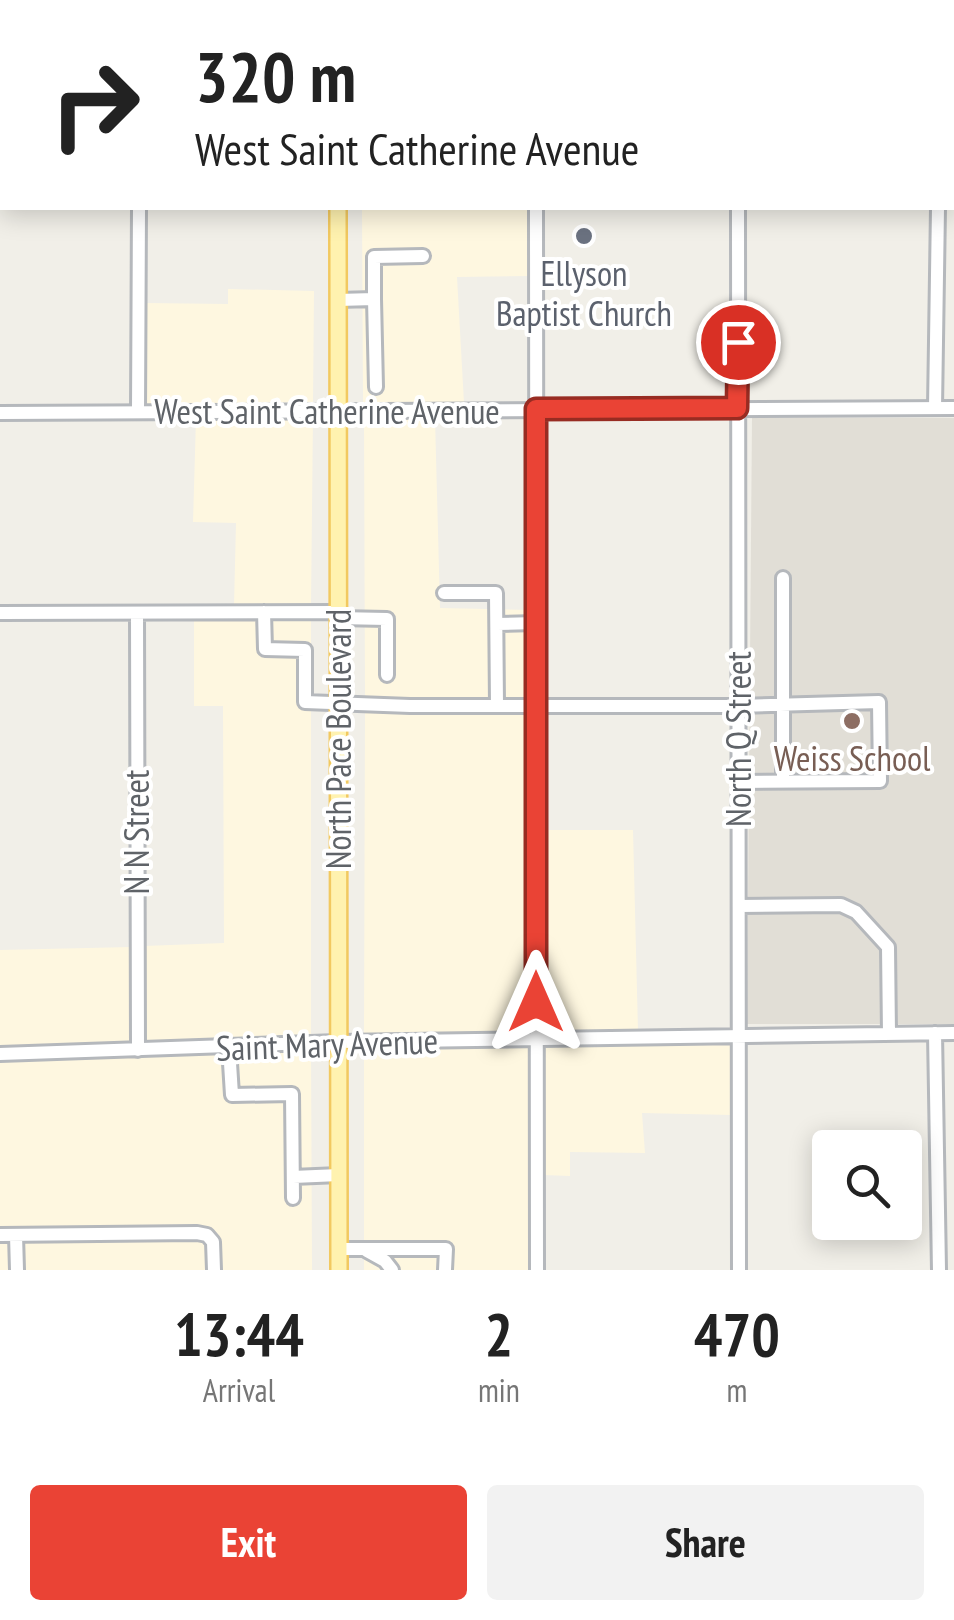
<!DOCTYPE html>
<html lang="en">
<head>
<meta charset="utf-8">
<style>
	:root { --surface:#fff; --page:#f2f2f2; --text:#222; --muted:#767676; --accent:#ea4335 }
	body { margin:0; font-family:"PT Sans Narrow",sans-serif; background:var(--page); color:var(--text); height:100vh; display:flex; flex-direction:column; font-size:38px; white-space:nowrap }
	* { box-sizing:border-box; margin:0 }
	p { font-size:32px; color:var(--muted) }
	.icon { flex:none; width:55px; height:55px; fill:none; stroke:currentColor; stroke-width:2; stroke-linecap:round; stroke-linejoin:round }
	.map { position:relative; height:1270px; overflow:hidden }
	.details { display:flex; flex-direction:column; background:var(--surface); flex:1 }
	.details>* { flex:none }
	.hud { position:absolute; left:0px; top:0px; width:955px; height:210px; box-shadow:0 5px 25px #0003; background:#fff; color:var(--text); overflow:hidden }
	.fabs { position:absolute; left:812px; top:1130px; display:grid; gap:20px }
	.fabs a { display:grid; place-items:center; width:110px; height:110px; border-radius:10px; background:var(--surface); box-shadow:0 5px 25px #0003; font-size:50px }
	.pin { position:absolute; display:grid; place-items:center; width:85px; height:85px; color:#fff; margin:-42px; border:5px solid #fff; border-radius:50%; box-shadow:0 2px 10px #0007 }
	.me { position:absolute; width:110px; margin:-55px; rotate:0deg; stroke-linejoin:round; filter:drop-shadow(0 0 8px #0008) }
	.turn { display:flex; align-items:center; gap:35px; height:210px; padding:0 30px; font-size:45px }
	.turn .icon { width:130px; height:130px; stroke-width:2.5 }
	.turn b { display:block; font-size:70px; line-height:85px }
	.eta { display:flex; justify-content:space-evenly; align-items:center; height:170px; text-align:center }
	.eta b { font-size:60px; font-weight:700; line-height:70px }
	.action { display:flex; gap:20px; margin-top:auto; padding:20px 30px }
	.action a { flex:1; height:115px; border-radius:10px; background:var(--accent); color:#fff; font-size:40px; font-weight:700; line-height:115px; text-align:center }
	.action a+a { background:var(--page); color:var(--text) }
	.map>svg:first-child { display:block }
</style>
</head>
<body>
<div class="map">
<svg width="954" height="1270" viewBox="0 0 954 1270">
	<rect width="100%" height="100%" fill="#f1efe8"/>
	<path fill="#fef7e0" d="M362 208H530V276L457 277 464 403 363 402Z
		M228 289 314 291 313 402 145 404V303L228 304Z
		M313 416 311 605H234L236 523 193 522 196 418Z
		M364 417 435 418 440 608 530 610V697L365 698Z
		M311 619V1036L145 1043 144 946 224 943 223 706H194V620Z
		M365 712H530V1032L364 1034Z
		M543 830H633L638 1031 543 1032Z
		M131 947 132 1043 0 1047V950Z
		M733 1044 732 1115 642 1113 645 1153 570 1152V1176L543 1175V1046Z
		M530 1047 531 1270H364V1049Z
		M311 1050 312 1270H0V1061Z"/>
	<path fill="#e1ded6" d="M752 418H954V1024H747Z"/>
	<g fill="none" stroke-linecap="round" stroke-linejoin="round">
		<defs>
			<path id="minor" d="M140 0V2
				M737 0V2
				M939 0V2
				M536 2V0
				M0 103H2
				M952 103H954
				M536 208 537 1270
				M738 208 739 1270
				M374 299V257L423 256
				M338 300 374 299 376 387
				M935 408 938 208
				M138 412 139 208
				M0 413 954 408
				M783 578V780
				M444 593H496L497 705
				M264 612 265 649 305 650V702L410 706H738L879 702 880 781 739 782
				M0 613 338 612
				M137 613 138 1050
				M338 618 387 619V675
				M497 624 536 623
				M739 906 841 905 856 912 888 947 889 1034
				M935 1033 939 1270
				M229 1047 232 1095 292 1094 293 1198
				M0 1054 338 1042 954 1033
				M293 1177 339 1175
				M0 1235 197 1233 207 1235 213 1242 214 1270
				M16 1235 17 1270
				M339 1249H446L445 1270
				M367 1251 385 1261 392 1270"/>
			<path id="major" d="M338 0V2
				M338 208 339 1270"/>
		</defs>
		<use href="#minor" stroke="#b5b8bc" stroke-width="18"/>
		<use href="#major" stroke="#f2c960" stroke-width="20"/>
		<use href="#minor" stroke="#fff" stroke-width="12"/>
		<use href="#major" stroke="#fff2af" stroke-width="15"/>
	</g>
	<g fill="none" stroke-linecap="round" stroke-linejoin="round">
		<defs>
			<path id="route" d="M536 1002V409L737 408 738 342"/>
		</defs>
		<use href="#route" stroke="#982c22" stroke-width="25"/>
		<use href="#route" stroke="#ea4335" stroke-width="18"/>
	</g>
	<circle fill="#6b7280" stroke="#fff" stroke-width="4" cx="584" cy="236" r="10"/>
	<circle fill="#8d6e63" stroke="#fff" stroke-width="4" cx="852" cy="721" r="10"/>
	<g text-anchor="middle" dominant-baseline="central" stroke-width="8" stroke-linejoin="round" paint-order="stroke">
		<g font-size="35" fill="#5b616d" stroke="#fff">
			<text x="584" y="273">Ellyson<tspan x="584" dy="40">Baptist Church</tspan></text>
		</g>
		<g font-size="35" fill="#5f6368" stroke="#fff">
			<text x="327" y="411">West Saint Catherine Avenue</text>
			<text transform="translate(338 739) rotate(-90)">North Pace Boulevard</text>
			<text transform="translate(738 739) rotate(-90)">North Q Street</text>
			<text transform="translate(136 832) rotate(-90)">N N Street</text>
			<text transform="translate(327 1044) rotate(-2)">Saint Mary Avenue</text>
		</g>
		<g font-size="35" fill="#785e54" stroke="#fff">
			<text x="852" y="758">Weiss School</text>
		</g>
	</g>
</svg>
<div class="fabs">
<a><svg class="icon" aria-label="search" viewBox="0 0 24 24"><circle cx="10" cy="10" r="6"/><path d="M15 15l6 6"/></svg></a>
</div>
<div class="pin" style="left:738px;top:342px;background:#d93025"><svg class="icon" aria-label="arrive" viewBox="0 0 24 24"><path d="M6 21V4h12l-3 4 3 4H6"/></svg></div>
<svg class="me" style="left:536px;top:1002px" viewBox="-20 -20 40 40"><path d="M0-17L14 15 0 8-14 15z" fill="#ea4335" stroke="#fff" stroke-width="4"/></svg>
<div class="hud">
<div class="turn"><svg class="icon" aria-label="right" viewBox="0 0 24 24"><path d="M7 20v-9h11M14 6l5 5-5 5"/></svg><div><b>320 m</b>West Saint Catherine Avenue</div></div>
</div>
</div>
<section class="details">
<div class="eta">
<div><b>13:44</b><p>Arrival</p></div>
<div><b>2</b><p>min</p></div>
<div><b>470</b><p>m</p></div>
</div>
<div class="action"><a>Exit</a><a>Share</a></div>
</section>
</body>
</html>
